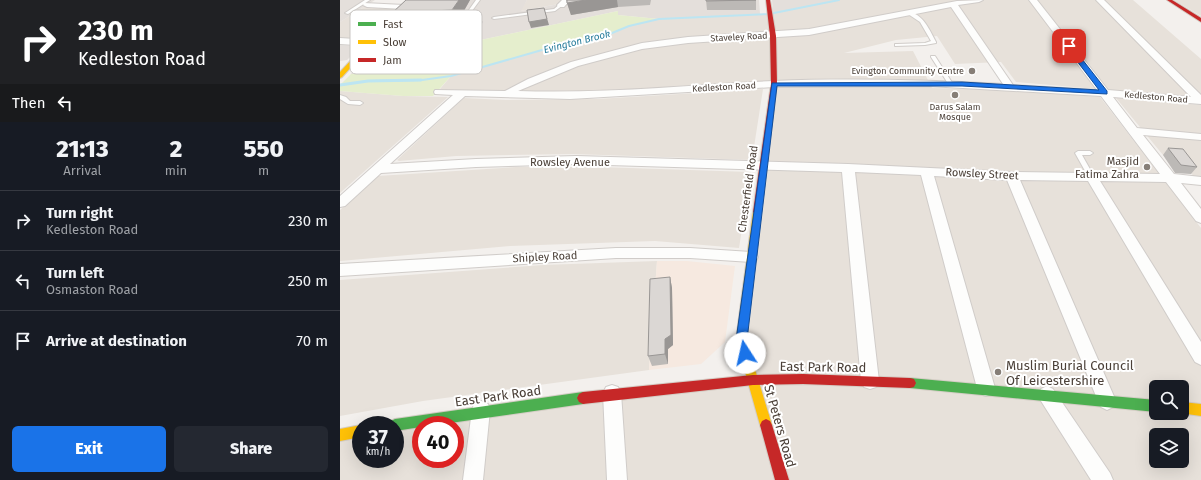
<!DOCTYPE html>
<html lang="en">
<head>
<meta charset="utf-8">
<style>
	:root { --surface:#171b24; --page:#242831; --text:#f1f3f6; --muted:#9ea1a6; --line:#363941; --accent:#1a73e8 }
	body { margin:0; font-family:"Fira Sans",sans-serif; background:var(--page); color:var(--text); height:100vh; display:flex; flex-direction:column; font-size:15px; white-space:nowrap }
	* { box-sizing:border-box; margin:0 }
	p { font-size:13px; color:var(--muted) }
	.icon { flex:none; width:22px; height:22px; fill:none; stroke:currentColor; stroke-width:2; stroke-linecap:round; stroke-linejoin:round }
	.map { position:relative; flex:1; overflow:hidden }
	.panel { display:flex; flex-direction:column; background:var(--surface); width:340px }
	.panel>* { flex:none }
	.banner { background:#202124; color:#fff; overflow:hidden }
	.tools { position:absolute; left:809px; top:380px; display:grid; gap:8px }
	.tools a { display:grid; place-items:center; width:40px; height:40px; border-radius:6px; background:var(--surface); box-shadow:0 4px 16px #0002; font-size:20px }
	.speed { position:absolute; left:12px; top:416px; display:flex; gap:8px; font-size:20px; font-weight:700; text-align:center }
	.speed>* { display:grid; place-content:center; width:52px; height:52px; border-radius:50%; background:var(--surface); box-shadow:0 4px 16px #0002; line-height:1 }
	.speed small { font-size:10px; font-weight:400 }
	.speed .limit { border:6px solid #d22; background:#fff; color:#111 }
	.pin { position:absolute; display:grid; place-items:center; width:34px; height:34px; color:#fff; margin:-17px; border-radius:8px; box-shadow:0 2px 6px #0006 }
	.me { position:absolute; width:44px; margin:-22px; rotate:350deg; stroke-linejoin:round; filter:drop-shadow(0 0 3px #0008) }
	.turn { display:flex; align-items:center; gap:14px; height:84px; padding:0 12px; font-size:18px }
	.turn .icon { width:52px; height:52px; stroke-width:2.5 }
	.turn b { display:block; font-size:28px; line-height:34px }
	.then { display:flex; align-items:center; height:38px; padding:0 12px; background:#0003; gap:8px; font-size:15px }
	.eta { display:flex; justify-content:space-evenly; align-items:center; height:68px; text-align:center }
	.eta b { font-size:24px; font-weight:800; line-height:28px }
	.action { display:flex; gap:8px; margin-top:auto; padding:8px 12px }
	.action a { flex:1; height:46px; border-radius:6px; background:var(--accent); color:#fff; font-size:16px; font-weight:800; line-height:46px; text-align:center }
	.action a+a { background:var(--page); color:var(--text) }
	ul { padding:0; list-style:none }
	li { display:flex; align-items:center; gap:12px; height:60px; padding:0 12px; border-top:1px solid var(--line) }
	li div { flex:1 }
	li b { display:block; font-size:15px }
	li em { font-style:normal }
	main { display:flex; flex:1; min-height:0 }
	.map>svg:first-child { display:block }
</style>
</head>
<body>
<main>
<section class="panel">
<div class="banner">
<div class="turn"><svg class="icon" aria-label="right" viewBox="0 0 24 24"><path d="M7 20v-9h11M14 6l5 5-5 5"/></svg><div><b>230 m</b>Kedleston Road</div></div>
<div class="then">Then<svg class="icon" aria-label="left" viewBox="0 0 24 24"><path d="M17 20v-9H6M10 6l-5 5 5 5"/></svg></div>
</div>
<div class="eta">
<div><b>21:13</b><p>Arrival</p></div>
<div><b>2</b><p>min</p></div>
<div><b>550</b><p>m</p></div>
</div>
<ul>
<li><svg class="icon" aria-label="right" viewBox="0 0 24 24"><path d="M7 20v-9h11M14 6l5 5-5 5"/></svg><div><b>Turn right</b><p>Kedleston Road</p></div><em>230 m</em></li>
<li><svg class="icon" aria-label="left" viewBox="0 0 24 24"><path d="M17 20v-9H6M10 6l-5 5 5 5"/></svg><div><b>Turn left</b><p>Osmaston Road</p></div><em>250 m</em></li>
<li><svg class="icon" aria-label="arrive" viewBox="0 0 24 24"><path d="M6 21V4h12l-3 4 3 4H6"/></svg><div><b>Arrive at destination</b></div><em>70 m</em></li>
</ul>
<div class="action"><a>Exit</a><a>Share</a></div>
</section>
<div class="map">
<svg width="861" height="480" viewBox="0 0 861 480">
	<rect width="100%" height="100%" fill="#f3f0ed"/>
	<path fill="#e7e1da" fill-rule="evenodd" d="M187 0H241L180 11Z
		M498 0H793L861 59V98L676 82 661 62 615 64 597 36 556 40 504 53 573 51 592 88 671 90 760 97 861 228V480H0V435L21 431V459H55V425L413 380 401 340 434 84 295 93H122L100 89 111 76 121 73 202 50 260 38 289 26 319 19 339 17 429 14ZM816 387H842V413H816ZM81 425H115V459H81ZM816 435H842V461H816Z
		M834 0H861V16Z
		M24 7 56 9 27 40 0 38V22Z
		M423 89 412 160 233 154 116 156 59 161 57 160 124 98 166 100 257 99Z
		M0 91 63 96 108 97 0 193Z
		M776 98 861 105V186L838 156 823 155Z
		M176 167H258L411 172 399 248 315 241 170 246 0 261V210L38 176Z
		M317 261 309 370 83 401 0 416V280L203 265Z"/>
	<path fill="#f6e9e0" d="M317 261H347L395 266 385 342 361 364 309 370Z"/>
	<path fill="#e4dfdb" d="M0 0H35L0 22Z
		M73 0H187L181 11 241 0H419L420 14 319 19 278 15V11L131 42 115 67 11 74Z
		M432 0H499L437 12H433Z
		M0 45 15 46 18 49 7 60 0 61Z"/>
	<path fill="#e5eecd" d="M278 11V15L319 19 289 26 260 38 202 50 121 73 111 76 93 96H63L0 91V85L11 74 115 67 131 42Z"/>
	<g fill="none" stroke-linecap="round" stroke-linejoin="round">
		<path stroke="#bce5f2" stroke-width="2" d="M28 81 82 80 111 76 202 50 260 38 289 26 319 19 429 14 499 0"/>
		<path stroke="#bce5f2" stroke-width="3" d="M0 85 28 81 81 80"/>
		<defs>
			<path id="lane" d="M25 0H30L8 14 5 13Z
				M136 0H140L129 15H127L126 14Z
				M220 4 223 5 215 11 154 19 152 18 154 17 214 9Z
				M568 12C583 13 590 31 596 42V43L585 45 555 46V44H557L585 43 591 41 580 22 568 14Z
				M140 21 142 22 130 40 126 41V40L137 23 120 24 118 23 120 22Z
				M591 56H595L613 84V85H609L591 57Z
				M0 95 6 97 10 101H20L23 103 20 105 8 104 0 99Z
				M738 151H750L753 153 750 155H742L755 178 754 179 752 180 749 178 735 153Z"/>
			<path id="street" d="M222 0H230L224 7H218L217 5Z
				M643 0 639 2 618 5 673 85 757 90 689 0H697L768 90 851 97 756 0H764L861 95V104L773 97 797 128 861 134V140L803 135 834 174 861 177V185L841 183 861 209V223L856 221 826 182 760 181 861 342V365L855 362 748 181 680 180 776 401 773 407 767 410 761 407 758 401 667 180 594 176 655 388 652 394 646 396 640 394 637 388 581 175 515 172 539 381 536 387 530 389 524 387 521 381 502 172 236 164 136 167 41 173 5 206 0 207V196L113 95 95 94 94 92 95 90 165 91 188 79 231 62 302 43 348 37 469 29 617 1ZM611 7 663 84C587 80 509 78 433 81 348 85 263 94 178 91L238 66 302 49 348 43 469 35ZM589 86 761 96 820 174 672 172 508 164 236 156 136 159 50 164 125 96 230 99 434 87Z
				M24 3 64 5 68 7 64 9 27 7 23 5Z
				M0 38 31 40 35 43 31 46 0 44Z
				M276 248H350L411 252 416 253 418 257 416 261 411 262 350 258H276L0 276V264Z
				M272 385 278 387 281 393 287 480H267L263 393 266 387Z
				M707 386 713 389 770 473 773 480H751L701 401 698 395 701 389Z
				M141 401 148 404 150 410 143 480H123L132 410 134 404Z"/>
			<path id="fast" d="M570 378 816 400V412L570 388 566 387 564 383 566 379Z
				M243 392 247 394 249 398 247 402 243 404 96 425H81V427L55 431V425H49L51 421 55 419Z"/>
			<path id="slow" d="M28 42 33 43 2 77 0 78V72Z
				M417 209 421 212 406 340 432 425 430 429 426 431 422 429 420 425 396 340 413 212Z
				M842 402 861 404V416L840 413H842Z
				M21 425V437L0 441V429Z"/>
			<path id="jam" d="M426 0H430L436 36 437 84 421 212 417 215 413 212 431 84 430 36Z
				M827 0H832L861 18V22Z
				M463 374 570 378 574 379 576 383 574 387 570 388 463 384 413 385 243 404 239 402 237 398 239 394 243 392 413 375Z
				M426 419 430 421 432 425 449 480H435L420 425 422 421Z"/>
		</defs>
		<use href="#lane" stroke="#d0ccc9" stroke-width="2"/>
		<use href="#street" stroke="#d0ccc9" stroke-width="2"/>
		<use href="#fast" stroke="#d4cdc5" stroke-width="2"/>
		<use href="#slow" stroke="#d4cdc5" stroke-width="2"/>
		<use href="#jam" stroke="#d4cdc5" stroke-width="2"/>
		<use href="#lane" fill="#fdfdfc" fill-rule="evenodd"/>
		<use href="#street" fill="#fdfdfc" fill-rule="evenodd"/>
		<use href="#fast" fill="#4caf50" fill-rule="evenodd"/>
		<use href="#slow" fill="#ffc107" fill-rule="evenodd"/>
		<use href="#jam" fill="#c62828" fill-rule="evenodd"/>
	</g>
	<path fill="#bcb9b6" d="M66 0H130L121 16 125 15 131 28 121 43 108 44 100 55 92 56 82 70 20 74 11 60 26 43 24 41 54 16 52 13Z
		M226 0H311L310 5 278 7 231 15Z
		M366 0H416V10H367Z
		M828 148 857 167 851 174 835 173 823 155Z
		M330 277 332 288 333 345 328 349V364L312 366 308 356Z"/>
	<path fill="#999694" d="M119 0H130L121 16 125 15 131 28 121 43 115 30 117 21 112 10Z
		M246 0H277L278 7 231 15 227 3Z
		M204 8 209 25 191 28 189 22Z
		M101 30 108 44 100 55 93 42Z
		M85 42 92 56 82 70 75 56Z
		M330 277 332 288 333 345 328 349V364L325 354V339Z"/>
	<path fill="#dbd7d4" stroke="#999694" d="M66 0H119L112 10 52 13Z
		M227 0H246L227 3Z
		M366 0H416L366 1Z
		M204 8 207 19 189 22 187 10Z
		M828 148 843 149 857 167 841 165Z
		M330 277 331 335 325 339V354L308 356 310 279Z"/>
	<path fill="#1a73e8" stroke="#114b97" d="M727 45H731L767 91V94L622 86H437L407 340 411 353 409 357 405 358 401 357 396 340 432 83 622 82 759 90 727 48Z"/>
	<g fill="#867e77" stroke="#fff" stroke-width="1.5">
		<circle cx="632" cy="71" r="4"/>
		<circle cx="615" cy="95" r="4"/>
		<circle cx="807" cy="167" r="4"/>
		<circle cx="658" cy="372" r="4"/>
	</g>
	<g text-anchor="middle" dominant-baseline="central" stroke-width="4" stroke-linejoin="round" paint-order="stroke">
		<g font-size="9" fill="#4b4038" stroke="#fff">
			<text transform="translate(399 37) rotate(-3)">Staveley Road</text>
			<text transform="translate(384 87) rotate(-3)">Kedleston Road</text>
			<text transform="translate(816 97) rotate(5)">Kedleston Road</text>
		</g>
		<g font-size="9" fill="#4b4038" stroke="#fff" text-anchor="end">
			<text x="624" y="71">Evington Community Centre</text>
			<text x="615" y="107" text-anchor="middle">Darus Salam<tspan x="615" dy="10">Mosque</tspan></text>
		</g>
		<g font-size="10" font-style="italic" fill="#257b9b" stroke="#fff">
			<text transform="translate(237 42) rotate(-14)">Evington Brook</text>
		</g>
		<g font-size="11" fill="#4b4038" stroke="#fff" text-anchor="end">
			<text x="799" y="161">Masjid<tspan x="799" dy="13">Fatima Zahra</tspan></text>
		</g>
		<g font-size="11" fill="#4b4038" stroke="#fff">
			<text x="230" y="162">Rowsley Avenue</text>
			<text transform="translate(642 174) rotate(3)">Rowsley Street</text>
			<text transform="translate(408 189) rotate(-82)">Chesterfield Road</text>
			<text transform="translate(205 257) rotate(-3)">Shipley Road</text>
		</g>
		<g font-size="13" fill="#4b4038" stroke="#fff" text-anchor="start">
			<text x="666" y="365">Muslim Burial Council<tspan x="666" dy="15">Of Leicestershire</tspan></text>
		</g>
		<g font-size="13" fill="#4b4038" stroke="#fff">
			<text transform="translate(483 367) rotate(1)">East Park Road</text>
			<text transform="translate(158 396) rotate(-8)">East Park Road</text>
			<text transform="translate(440 426) rotate(74)">St Peters Road</text>
		</g>
	</g>
	<rect x="10" y="10" width="132" height="64" rx="6" fill="#fff" stroke="#c9c6c3" stroke-width="1"/>
	<rect x="18" y="22" width="18" height="4" fill="#4caf50"/>
	<rect x="18" y="40" width="18" height="4" fill="#ffc107"/>
	<rect x="18" y="58" width="18" height="4" fill="#c62828"/>
	<g font-size="11" fill="#4b4038">
		<text x="43" y="28">Fast</text>
		<text x="43" y="46">Slow</text>
		<text x="43" y="64">Jam</text>
	</g>
</svg>
<div class="tools">
<a><svg class="icon" aria-label="search" viewBox="0 0 24 24"><circle cx="10" cy="10" r="6"/><path d="M15 15l6 6"/></svg></a>
<a><svg class="icon" aria-label="layers" viewBox="0 0 24 24"><path d="M12 4l9 5-9 5-9-5zM3 14l9 5 9-5"/></svg></a>
</div>
<div class="speed"><div>37<small>km/h</small></div><div class="limit">40</div></div>
<div class="pin" style="left:729px;top:46px;background:#d93025"><svg class="icon" aria-label="arrive" viewBox="0 0 24 24"><path d="M6 21V4h12l-3 4 3 4H6"/></svg></div>
<svg class="me" style="left:405px;top:353px" viewBox="-20 -20 40 40"><circle r="19" fill="#fff"/><path d="M0-13L10 11 0 6-10 11z" fill="#1a73e8"/></svg>
</div>
</main>
</body>
</html>
